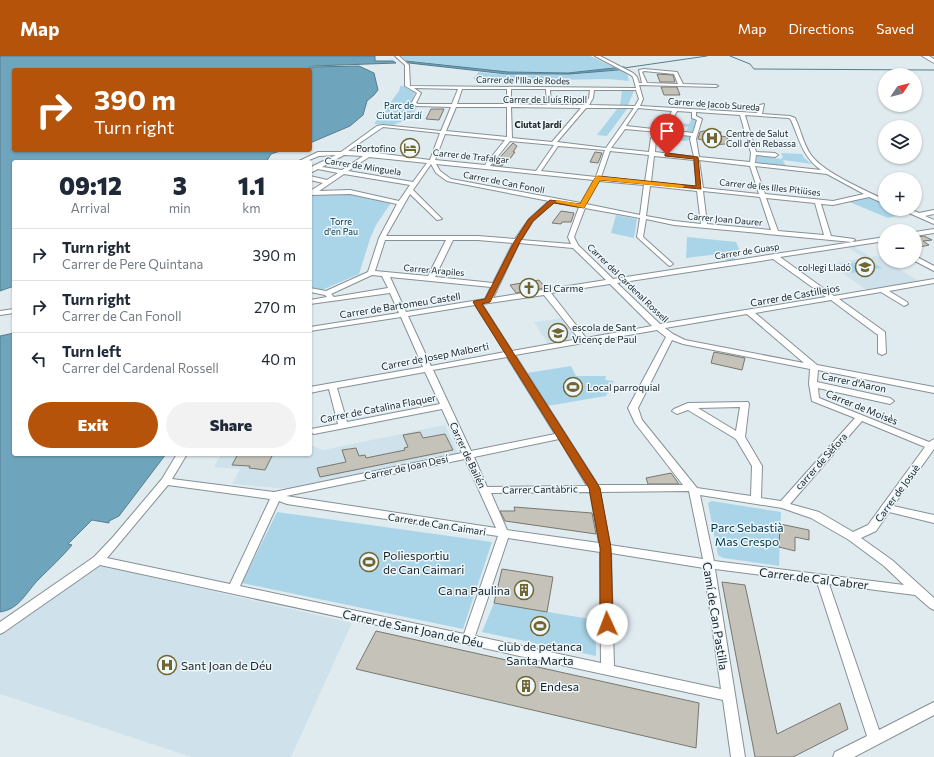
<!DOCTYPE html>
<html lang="en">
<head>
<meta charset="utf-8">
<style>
	:root { --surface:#fff; --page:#f2f2f3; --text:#1f2937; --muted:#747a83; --line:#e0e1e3; --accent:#b45309 }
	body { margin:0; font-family:Commissioner,sans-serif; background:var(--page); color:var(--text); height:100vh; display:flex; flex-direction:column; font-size:15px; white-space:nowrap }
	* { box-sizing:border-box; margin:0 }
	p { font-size:13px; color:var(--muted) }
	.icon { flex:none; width:22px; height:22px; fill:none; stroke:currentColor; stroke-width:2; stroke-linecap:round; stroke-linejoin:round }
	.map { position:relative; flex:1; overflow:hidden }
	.details { position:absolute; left:12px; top:104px; width:300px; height:296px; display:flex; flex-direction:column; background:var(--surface); border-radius:4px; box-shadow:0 1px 3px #0004 }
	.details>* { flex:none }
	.guide { position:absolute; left:12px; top:12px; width:300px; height:84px; border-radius:4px; box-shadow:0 1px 3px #0004; background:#b45309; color:#fff; overflow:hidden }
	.needle { width:26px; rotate:55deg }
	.buttons { position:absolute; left:878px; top:12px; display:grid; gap:8px }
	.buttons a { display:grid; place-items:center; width:44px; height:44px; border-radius:50%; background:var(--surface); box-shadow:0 1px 3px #0004; font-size:20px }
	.pin { position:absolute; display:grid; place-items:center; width:34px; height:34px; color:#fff; margin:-41px -17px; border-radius:50% 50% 50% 0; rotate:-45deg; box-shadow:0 0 4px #0007 }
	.pin .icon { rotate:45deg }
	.me { position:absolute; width:44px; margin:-22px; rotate:358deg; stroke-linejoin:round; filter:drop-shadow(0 0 3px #0008) }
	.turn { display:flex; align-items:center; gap:14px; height:84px; padding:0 16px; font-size:18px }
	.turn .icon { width:52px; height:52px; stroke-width:2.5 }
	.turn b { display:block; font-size:28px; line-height:34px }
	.eta { display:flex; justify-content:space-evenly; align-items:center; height:68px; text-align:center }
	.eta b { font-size:24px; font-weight:800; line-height:28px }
	.primary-button { display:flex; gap:8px; margin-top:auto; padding:8px 16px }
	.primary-button a { flex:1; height:46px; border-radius:24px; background:var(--accent); color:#fff; font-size:16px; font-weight:800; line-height:46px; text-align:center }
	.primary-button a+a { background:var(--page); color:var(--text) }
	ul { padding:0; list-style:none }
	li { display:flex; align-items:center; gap:12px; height:52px; padding:0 16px; border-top:1px solid var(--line) }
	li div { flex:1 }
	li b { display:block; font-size:15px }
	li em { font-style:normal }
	header { display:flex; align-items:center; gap:24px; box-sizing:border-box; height:56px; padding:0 20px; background:var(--accent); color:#fff }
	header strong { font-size:19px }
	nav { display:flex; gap:22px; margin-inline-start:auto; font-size:14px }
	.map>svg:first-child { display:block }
</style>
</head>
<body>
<header>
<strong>Map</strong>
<nav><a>Map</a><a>Directions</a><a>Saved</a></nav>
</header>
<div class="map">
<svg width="934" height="701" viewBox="0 0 934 701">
	<rect width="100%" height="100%" fill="#e0ebf0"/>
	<path fill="#cfe1ea" d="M852 189 870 201 878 200 919 225 867 234 829 208 864 202 846 190Z
		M562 262 578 283 548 288 534 266Z
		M445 369 458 397 290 433 232 428 240 413 214 411 221 398H310V389L323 394Z
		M98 509 352 567 291 701H192L0 638V579Z"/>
	<path fill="#aad5e8" d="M401 0H590L616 12 567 17 508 16 405 4Z
		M619 13 627 17 629 25 608 23 554 24V27H540L538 24 473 23 479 16C525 22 572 19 619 13Z
		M400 30H403L415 37 410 48 418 49 411 62 393 69 374 68 399 35Z
		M622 35H634L628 49H620Z
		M617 53H627L607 80 597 79Z
		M692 62 698 63 692 83 685 85 664 82 668 76 686 77 688 71 674 69V67L689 68Z
		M781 97 802 98 804 102 812 108 783 104 786 111 756 107 757 99 781 103 783 101Z
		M310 138H348L391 147 376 169 370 183 359 218 322 234 310 232Z
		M868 141 885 147V153H900L909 157 888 162 847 145Z
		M616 159 637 163 634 182 611 177Z
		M687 181 736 186 741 197 729 198 736 204 727 205 719 198 686 202Z
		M869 204 882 212 852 217 840 209Z
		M571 310 576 320H606L605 324 614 325 606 340 547 350 527 317Z
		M712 445 781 456 779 510 723 502 718 499 708 447Z
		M277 456 492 486 463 573 242 527Z
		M494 547 596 564V600L482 576Z"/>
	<path fill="#6ea5bd" stroke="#557d8e" d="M0 0H375V5H393L396 7 313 10 305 14H14V94H283L271 98 266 106H14V230L0 235Z
		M406 5 508 16 568 17 614 12 618 14 569 18H507L409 7Z
		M359 10 374 17 378 34 374 39 367 45 363 59 350 70 310 87 309 13 314 11Z
		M14 277V335L12 336 14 337V398H166L119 460 109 465V467L92 464 68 488 72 489C62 501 50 512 39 523 26 536 20 553 0 556V280Z"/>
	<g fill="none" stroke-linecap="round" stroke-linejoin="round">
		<path stroke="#557d8e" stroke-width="1" d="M730 0 750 8 754 13 934 14
			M624 12 707 0"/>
		<path fill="#6ea5bd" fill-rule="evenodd" d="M624 10 627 12 626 13 616 15 613 13Z"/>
	</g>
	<path fill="#c4c2b9" stroke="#79776e" d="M657 18 673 19 675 26H660Z
		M661 31H677L680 39H664Z
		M431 53H444L439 64 426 63Z
		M703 75 721 76 720 80 728 81 726 88 709 89 710 86 698 83 700 76Z
		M513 87 517 90 513 96H515L509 104H506L502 110 493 109Z
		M595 96 602 97 598 107 590 106Z
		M561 155 574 157 571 166H562L561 168 552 167Z
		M924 180 932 184 923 185 929 189 915 192V181Z
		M539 224 546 232 516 237 510 229Z
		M714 296 745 302 742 314 711 307Z
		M420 376 423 382 445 378 453 394 320 421 317 412 346 406 342 394 356 392 359 400 365 399 366 402 405 394 404 392 408 391 403 379Z
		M238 398H273L265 414 249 412 250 410 232 409Z
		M671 417 679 428H648L646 422Z
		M514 451 592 457 596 478 505 465 500 455H515Z
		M780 468 809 474V484L795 481V495L779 491Z
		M502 513 553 521 547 556 494 547Z
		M722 526 745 529 777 678 840 647 848 673 793 701H755Z
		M376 575 699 647 696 692 356 613Z"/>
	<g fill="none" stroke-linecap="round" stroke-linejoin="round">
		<defs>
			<path id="minor" d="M395 0H399L409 9 410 30 636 32 633 21 631 19 595 0H600L633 17 637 21 639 27H642L639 14 644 13 677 16 683 28 716 29 718 30 716 31 639 29 643 43 640 50 757 57 760 49 764 48 762 58 790 60 795 62C801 74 803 88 811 99 824 117 865 134 885 144V148L869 141 833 149 821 148 831 180 854 183 855 184 852 186 674 169 646 163 643 181 672 207 673 208 670 210 668 209 637 181 640 162 585 152 574 181 578 189 613 223 885 181V185L780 201 834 240 934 223V227L889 235 907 246 908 248 904 250 881 236 839 243 885 276 886 297 882 299 878 297V279L831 244 755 257 817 309 934 331V337L818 314 817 326 890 342 894 345 890 348 818 332 819 342 929 386 934 383V393L893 450 934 459V467L889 456 876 475 861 482 892 504 934 542V554L930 552 915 539 829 528 879 674 934 646V659L854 701H833L835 696 867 680 817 526 715 513 745 701H731L723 644 100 509 4 576 0 578V566L94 501 113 481 162 423 177 398H187L172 423 274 436 462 397 442 353 314 378 310 376 311 373 338 368 329 333 310 337V331L423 311 401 261 310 275V271L399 257 390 237 310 248V244L327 241 325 239 310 236V232L326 235 368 216 379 182 397 148 350 138 310 139V135L323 127 310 124V120L327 124 338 117 318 113 310 117V113L313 110 336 99 319 100 304 106H297L318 96H341L377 70 383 69 441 75 451 51 417 50 411 48 417 37 405 30V9ZM644 15 674 18 678 28 647 27 642 16ZM414 32 458 33 452 48H418L416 47 421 37ZM462 33H507V48H457ZM511 33H546L547 49 511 48ZM550 34H590L589 42 584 49H551ZM594 34H636L639 43 635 50 589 49 593 42ZM456 51H507V81L446 75ZM511 51 581 52 552 86 512 82ZM586 52H634L606 92 557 86ZM638 52 672 55 662 74 626 70ZM677 55 692 56V62L697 64 693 77 667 74ZM696 56 740 59 751 97 750 106 699 101 696 83 702 63 696 60ZM745 59 789 62 791 64C800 84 802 100 821 114L755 107 756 99 775 101 778 99 775 97 756 96ZM383 71 440 77 430 104 369 96 348 95ZM625 73 659 76 651 82 649 96 611 92ZM664 77 691 80 690 83 694 101 655 96 656 83ZM445 78 505 84 485 109 435 104ZM510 85 554 89 536 115 490 110ZM558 90 605 94 596 121 541 115ZM610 95 649 99 645 126 601 121ZM344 99 363 100 342 114 322 111ZM654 100 694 104 697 131 651 126ZM369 101 427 107 413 126 348 115ZM699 104 750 110 759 138 703 132ZM431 108 436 117 447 125 549 145 529 163 515 183 478 180H386L410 138 437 164 442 163 413 134ZM436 108 594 124 581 147 451 123 440 115ZM755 110 827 118 864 138 833 145 765 138ZM344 118 410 129 399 145 350 134 319 135ZM599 125 644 129 640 159 586 148ZM650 130 697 135 701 168 674 165 646 160ZM703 135 760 141 771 174 707 168ZM766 142 815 147 824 179 778 175ZM554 146 579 151 568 181 571 188 521 184 533 165ZM385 184H446L428 220 375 215ZM453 184H478L513 187 493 227 435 221ZM519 187 573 192 606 224 493 242ZM773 203 826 241 660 268 617 227ZM372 219 382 220 388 232 334 241 331 238ZM390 221 491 231 485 243 406 256ZM610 228 652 270 586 282 551 237ZM544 239 579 283 512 295 482 248ZM475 249 505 296 431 310 408 260ZM747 258 804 307 685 284 673 278 665 272ZM657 274 666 281 628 352 635 367 683 429H598L515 299ZM672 284 683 288 810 313 809 328 812 345 855 362 781 445 761 442 762 410 745 381 749 348 748 346 688 347 674 353 672 355 677 358 688 354 736 383 752 410 751 440 697 432 642 364 638 352ZM507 301 555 378 471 395 433 314ZM425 316 440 348 347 366 337 332ZM740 351 736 375 698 352ZM862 365 925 391 868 469 853 476 819 456 790 448ZM559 383 587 430 487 431 474 401ZM465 403 496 472 286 440ZM168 429 270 443 230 528 107 502ZM689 435 703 503 610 489 600 436ZM590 436 599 487 507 474 491 437ZM700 439 782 452 811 462 849 484 884 510 904 529 714 505ZM279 445 287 448 498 480 464 578 240 530ZM508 482 600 496 601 607 475 580ZM611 497 704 512 721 633 614 610Z
				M900 153H909L919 157 934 154V158L925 160 934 164V168Z
				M934 173V177L915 180V176Z
				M915 200 934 210V215L915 205Z
				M14 253V257L0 259V255Z"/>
			<path id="highway" d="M922 0H929L934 3V7Z"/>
		</defs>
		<use href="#minor" stroke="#869095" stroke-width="2"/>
		<use href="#highway" stroke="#869095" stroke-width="2"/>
		<use href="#minor" fill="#fff" fill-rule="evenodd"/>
		<use href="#highway" fill="#fff" fill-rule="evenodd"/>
	</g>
	<path fill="#b45309" stroke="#753606" d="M667 97 698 101 701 133 600 124 584 152 554 147 533 165 520 186 490 246 482 248 600 432 611 492 613 568 611 571 607 573 602 571 600 568V492L589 432 473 246 474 245 485 243 514 186 528 164 550 144 580 148 595 122 598 120 696 130 694 103 665 100V98Z"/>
	<path fill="#f59e0b" d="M596 120 682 129 685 130 682 132 600 124 584 152 555 146 558 144 580 148Z"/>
	<defs>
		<symbol id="hospital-ring" viewBox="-11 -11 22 22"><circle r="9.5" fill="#edf8fd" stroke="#726532" stroke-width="1.5"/><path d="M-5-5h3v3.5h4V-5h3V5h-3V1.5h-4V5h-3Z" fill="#726532"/></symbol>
		<symbol id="hotel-ring" viewBox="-11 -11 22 22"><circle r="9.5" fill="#edf8fd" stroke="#726532" stroke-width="1.5"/><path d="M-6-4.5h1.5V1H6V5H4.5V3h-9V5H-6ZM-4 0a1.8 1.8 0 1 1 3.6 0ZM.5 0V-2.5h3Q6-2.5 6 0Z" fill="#726532"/></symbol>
		<symbol id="school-ring" viewBox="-11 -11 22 22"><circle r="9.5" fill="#edf8fd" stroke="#726532" stroke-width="1.5"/><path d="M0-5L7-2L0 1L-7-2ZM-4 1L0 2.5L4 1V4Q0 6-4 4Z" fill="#726532"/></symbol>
		<symbol id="church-ring" viewBox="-11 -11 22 22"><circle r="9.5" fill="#edf8fd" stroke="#726532" stroke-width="1.5"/><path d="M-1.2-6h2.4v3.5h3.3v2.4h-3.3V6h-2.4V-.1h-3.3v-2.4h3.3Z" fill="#726532"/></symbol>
		<symbol id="stadium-ring" viewBox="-11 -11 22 22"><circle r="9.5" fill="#edf8fd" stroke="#726532" stroke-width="1.5"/><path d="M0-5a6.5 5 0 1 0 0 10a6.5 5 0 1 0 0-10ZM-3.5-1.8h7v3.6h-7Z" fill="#726532"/></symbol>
		<symbol id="building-ring" viewBox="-11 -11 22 22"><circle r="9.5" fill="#edf8fd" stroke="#726532" stroke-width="1.5"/><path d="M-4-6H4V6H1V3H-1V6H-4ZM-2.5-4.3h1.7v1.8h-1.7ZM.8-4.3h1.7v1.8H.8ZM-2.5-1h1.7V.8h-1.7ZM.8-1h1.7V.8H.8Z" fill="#726532"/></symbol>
	</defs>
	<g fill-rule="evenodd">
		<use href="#hospital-ring" x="701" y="71" width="22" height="22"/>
		<use href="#hotel-ring" x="399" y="81" width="22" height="22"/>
		<use href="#school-ring" x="854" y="200" width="22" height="22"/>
		<use href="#church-ring" x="518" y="221" width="22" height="22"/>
		<use href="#school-ring" x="547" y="266" width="22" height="22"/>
		<use href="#stadium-ring" x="562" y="320" width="22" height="22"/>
		<use href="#stadium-ring" x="358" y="495" width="22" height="22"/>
		<use href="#building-ring" x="513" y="523" width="22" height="22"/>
		<use href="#stadium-ring" x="529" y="559" width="22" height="22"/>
		<use href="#hospital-ring" x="156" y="598" width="22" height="22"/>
		<use href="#building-ring" x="515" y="619" width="22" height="22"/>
	</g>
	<g text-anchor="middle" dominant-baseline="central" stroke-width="3" stroke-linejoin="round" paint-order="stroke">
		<g font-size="9" fill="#1c2022" stroke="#edf8fd">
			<text transform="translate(523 24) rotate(1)">Carrer de l'Illa de Rodes</text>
			<text x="545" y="43">Carrer de Lluís Ripoll</text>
			<text transform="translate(714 48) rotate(4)">Carrer de Jacob Sureda</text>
			<text transform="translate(471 100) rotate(6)">Carrer de Trafalgar</text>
			<text transform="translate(363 110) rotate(9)">Carrer de Minguela</text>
			<text transform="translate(504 126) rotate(11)">Carrer de Can Fonoll</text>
			<text transform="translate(770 131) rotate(6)">Carrer de les Illes Pitiüses</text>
			<text transform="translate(725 163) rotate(5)">Carrer Joan Daurer</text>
			<text transform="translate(747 195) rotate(-9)">Carrer de Guasp</text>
			<text transform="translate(434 214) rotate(5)">Carrer Arapiles</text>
			<text transform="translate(628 227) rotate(44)">Carrer del Cardenal Rossell</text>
		</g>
		<g font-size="9" fill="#034" stroke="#edf8fd">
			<text x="399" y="49">Parc de<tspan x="399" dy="10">Ciutat Jardí</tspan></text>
			<text x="341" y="165">Torre<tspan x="341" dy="10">d'en Pau</tspan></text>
		</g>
		<g font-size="9" font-weight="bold" fill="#1c2022" stroke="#edf8fd">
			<text x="538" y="68">Ciutat Jardí</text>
		</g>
		<g font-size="9" fill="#1c2022" stroke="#edf8fd" text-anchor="end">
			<text x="726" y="77" text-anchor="start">Centre de Salut<tspan x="726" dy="10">Coll d'en Rebassa</tspan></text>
			<text x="396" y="92">Portofino</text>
			<text x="851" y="211">col·legi Lladó</text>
		</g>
		<g font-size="10" fill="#1c2022" stroke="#edf8fd" text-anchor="start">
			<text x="543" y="232">El Carme</text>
			<text x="572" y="271">escola de Sant<tspan x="572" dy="12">Vicenç de Paul</tspan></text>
			<text x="587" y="331">Local parroquial</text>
		</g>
		<g font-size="10" fill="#1c2022" stroke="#edf8fd">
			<text transform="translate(795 239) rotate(-10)">Carrer de Castillejos</text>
			<text transform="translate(400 249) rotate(-9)">Carrer de Bartomeu Castell</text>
			<text transform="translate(435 300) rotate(-11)">Carrer de Josep Malberti</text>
			<text transform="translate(854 326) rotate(12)">Carrer d'Aaron</text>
			<text transform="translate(862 351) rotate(22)">Carrer de Moisès</text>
			<text transform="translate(378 352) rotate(-11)">Carrer de Catalina Flaquer</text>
			<text transform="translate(468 399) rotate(65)">Carrer de Bailén</text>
			<text transform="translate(821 405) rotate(-48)">carrer de Sèfora</text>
			<text transform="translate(406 411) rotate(-12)">Carrer de Joan Desí</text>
			<text transform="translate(540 433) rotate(-1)">Carrer Cantàbric</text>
			<text transform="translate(897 437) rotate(-54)">Carrer de Josuè</text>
			<text transform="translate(437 468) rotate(9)">Carrer de Can Caimari</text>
		</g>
		<g font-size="12" fill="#034" stroke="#edf8fd">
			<text x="747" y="471">Parc Sebastià<tspan x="747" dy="14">Mas Crespo</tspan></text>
		</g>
		<g font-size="12" fill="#1c2022" stroke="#edf8fd" text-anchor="start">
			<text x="383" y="499">Poliesportiu<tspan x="383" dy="14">de Can Caimari</tspan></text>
			<text x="510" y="534" text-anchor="end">Ca na Paulina</text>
			<text x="540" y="590" text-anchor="middle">club de petanca<tspan x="540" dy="14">Santa Marta</tspan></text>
			<text x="181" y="609">Sant Joan de Déu</text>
			<text x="540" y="630">Endesa</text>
		</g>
		<g font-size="12" fill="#1c2022" stroke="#edf8fd">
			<text transform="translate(814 522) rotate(7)">Carrer de Cal Cabrer</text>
			<text transform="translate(716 560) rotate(81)">Camí de Can Pastilla</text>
			<text transform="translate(413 572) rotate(12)">Carrer de Sant Joan de Déu</text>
		</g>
	</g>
</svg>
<div class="buttons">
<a><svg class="needle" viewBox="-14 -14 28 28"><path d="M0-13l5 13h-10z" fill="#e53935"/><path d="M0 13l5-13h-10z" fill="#747a83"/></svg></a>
<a><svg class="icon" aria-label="layers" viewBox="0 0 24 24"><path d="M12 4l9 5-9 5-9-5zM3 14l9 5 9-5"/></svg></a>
<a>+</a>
<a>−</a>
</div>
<div class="pin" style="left:667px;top:99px;background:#d93025"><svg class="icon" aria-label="arrive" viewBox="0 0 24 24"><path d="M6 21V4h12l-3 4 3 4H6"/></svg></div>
<svg class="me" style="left:607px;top:568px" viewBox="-20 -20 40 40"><circle r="19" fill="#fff"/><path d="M0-13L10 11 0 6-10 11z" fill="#b45309"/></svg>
<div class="guide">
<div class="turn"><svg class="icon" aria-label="right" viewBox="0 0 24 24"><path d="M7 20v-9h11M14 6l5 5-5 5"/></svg><div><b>390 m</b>Turn right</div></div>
</div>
<section class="details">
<div class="eta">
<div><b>09:12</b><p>Arrival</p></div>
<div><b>3</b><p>min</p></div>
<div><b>1.1</b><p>km</p></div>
</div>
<ul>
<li><svg class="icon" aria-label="right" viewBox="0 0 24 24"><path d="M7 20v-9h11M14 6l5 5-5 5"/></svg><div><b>Turn right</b><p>Carrer de Pere Quintana</p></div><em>390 m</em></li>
<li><svg class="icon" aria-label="right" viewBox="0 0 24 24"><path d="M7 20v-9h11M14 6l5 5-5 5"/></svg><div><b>Turn right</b><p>Carrer de Can Fonoll</p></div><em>270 m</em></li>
<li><svg class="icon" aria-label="left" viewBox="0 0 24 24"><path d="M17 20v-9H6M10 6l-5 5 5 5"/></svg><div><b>Turn left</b><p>Carrer del Cardenal Rossell</p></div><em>40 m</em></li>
</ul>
<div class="primary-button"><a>Exit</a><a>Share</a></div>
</section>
</div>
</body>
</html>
